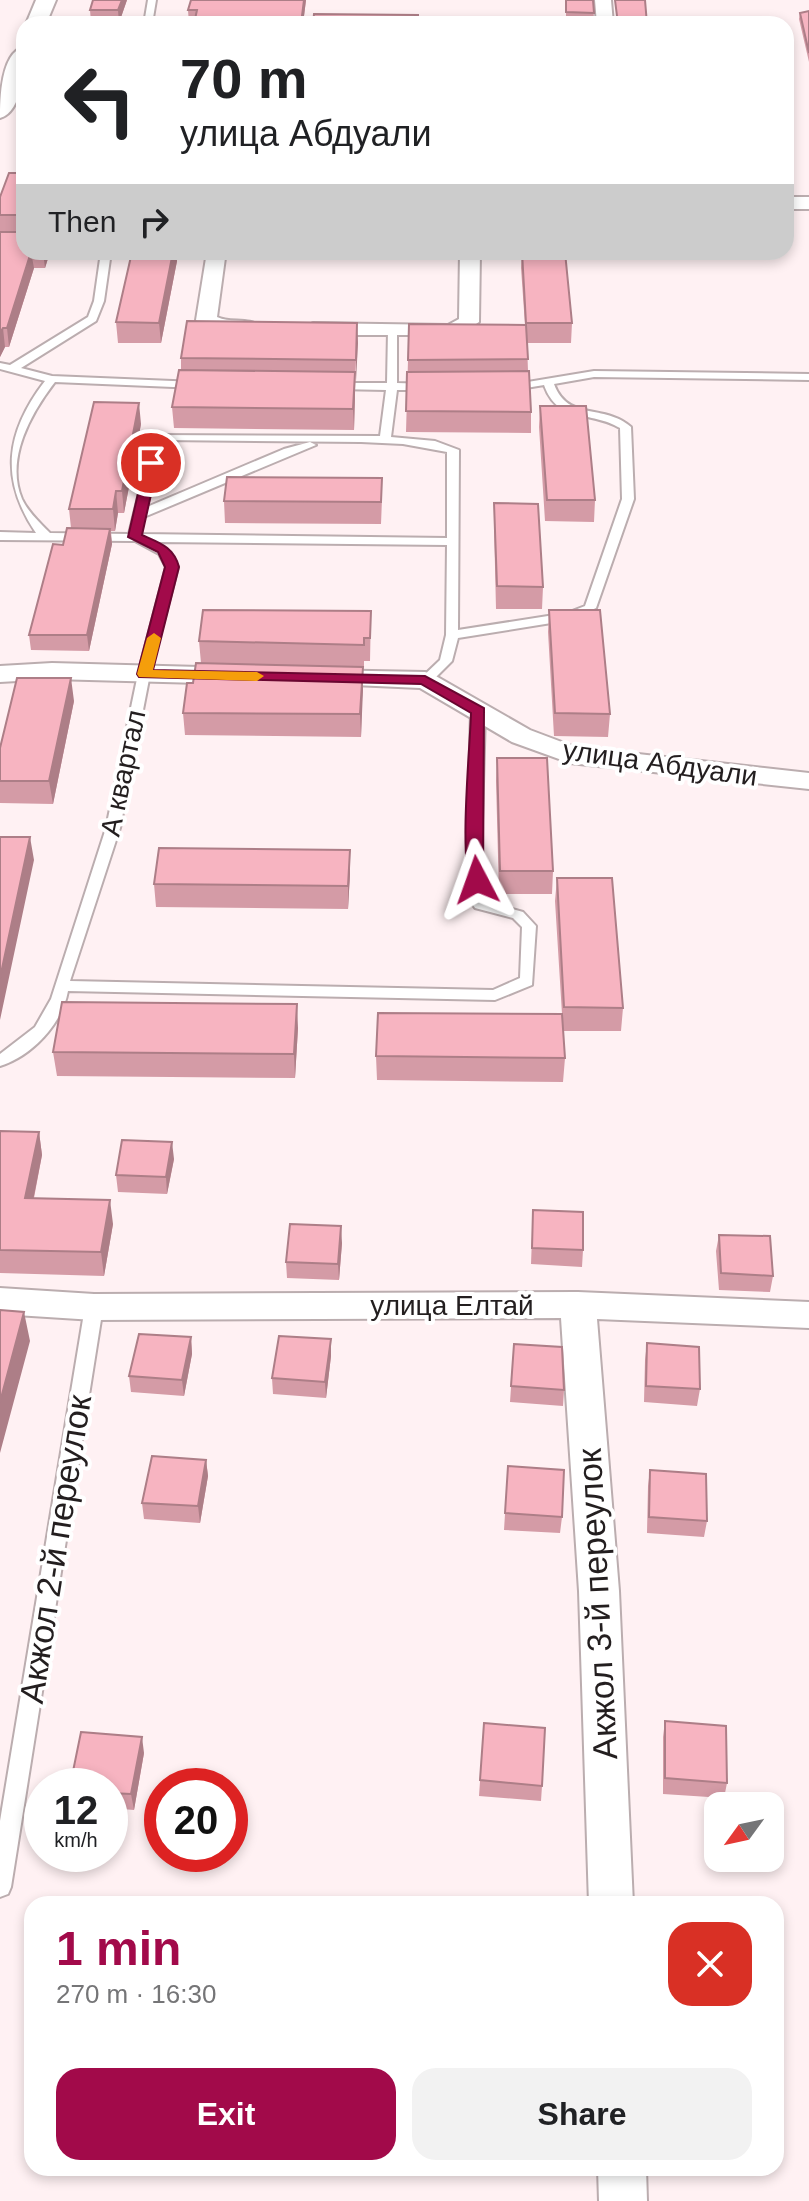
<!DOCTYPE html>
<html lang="en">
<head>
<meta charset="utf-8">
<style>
	:root { --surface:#fff; --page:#f2f2f2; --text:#202124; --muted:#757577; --accent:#a20a4a }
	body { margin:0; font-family:Helvetica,sans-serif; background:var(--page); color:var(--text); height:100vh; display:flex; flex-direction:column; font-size:30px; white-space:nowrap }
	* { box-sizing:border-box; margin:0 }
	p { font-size:26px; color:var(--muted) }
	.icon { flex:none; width:44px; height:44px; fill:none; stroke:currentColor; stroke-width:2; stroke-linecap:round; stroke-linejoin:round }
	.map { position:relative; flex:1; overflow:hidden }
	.side { position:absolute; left:24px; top:1896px; width:760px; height:280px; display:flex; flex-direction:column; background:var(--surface); border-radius:24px; box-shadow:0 4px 12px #0003 }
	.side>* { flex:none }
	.hud { position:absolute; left:16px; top:16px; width:778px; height:244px; border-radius:24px; box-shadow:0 4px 12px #0003; background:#fff; color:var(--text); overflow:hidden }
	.needle { width:52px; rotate:237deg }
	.tools { position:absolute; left:704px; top:1792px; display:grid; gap:16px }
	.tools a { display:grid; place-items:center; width:80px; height:80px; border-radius:16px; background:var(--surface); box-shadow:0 4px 12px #0003; font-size:40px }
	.speed { position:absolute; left:24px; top:1768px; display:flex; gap:16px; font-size:40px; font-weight:700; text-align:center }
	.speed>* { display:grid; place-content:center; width:104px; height:104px; border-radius:50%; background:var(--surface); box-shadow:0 4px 12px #0003; line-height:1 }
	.speed small { font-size:20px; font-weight:400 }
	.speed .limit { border:12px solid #d22; background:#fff; color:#111 }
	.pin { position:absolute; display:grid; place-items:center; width:68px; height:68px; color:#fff; margin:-34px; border:4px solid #fff; border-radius:50%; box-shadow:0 2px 8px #0007 }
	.me { position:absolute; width:88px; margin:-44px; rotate:356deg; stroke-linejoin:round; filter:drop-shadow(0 0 6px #0008) }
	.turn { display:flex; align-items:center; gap:28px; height:168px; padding:0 32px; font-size:36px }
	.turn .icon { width:104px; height:104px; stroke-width:2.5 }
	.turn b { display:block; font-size:56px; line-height:68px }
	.then { display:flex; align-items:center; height:76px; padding:0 32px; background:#0003; gap:16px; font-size:30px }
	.round { display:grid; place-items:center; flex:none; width:84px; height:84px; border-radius:24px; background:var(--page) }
	.head { display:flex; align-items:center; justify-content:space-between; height:136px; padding:0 32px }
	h1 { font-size:48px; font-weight:600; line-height:60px; color:var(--accent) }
	.cta { display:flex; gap:16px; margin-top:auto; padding:16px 32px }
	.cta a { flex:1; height:92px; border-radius:24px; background:var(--accent); color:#fff; font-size:32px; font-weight:600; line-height:92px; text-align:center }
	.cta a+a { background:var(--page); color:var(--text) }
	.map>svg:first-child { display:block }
</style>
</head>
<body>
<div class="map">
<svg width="809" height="2201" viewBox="0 0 809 2201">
	<rect width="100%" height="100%" fill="#fff1f3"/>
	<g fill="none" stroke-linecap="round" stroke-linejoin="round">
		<defs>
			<path id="service" d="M148 0H156L152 24H144Z
				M101 252H111L104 301 96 321 21 368 52 376 197 382 202 385 197 388 55 382C31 413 5 459 22 499 28 512 40 523 50 533L129 534 153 435 380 436 386 390 336 389 331 386 336 383H387L388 331 397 329V383L429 384 434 387 429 390H397L391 437 435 441 459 450 458 630 567 613 585 606 622 499 620 428C590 410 558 424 544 385L508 391 504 390V386L594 371 809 374V380L594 377 554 384C568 422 604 403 631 427L634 499 596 608 570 620 458 638 452 661 430 683 425 684 419 680 440 660 446 635 447 545 156 542 171 553 178 567 150 674 120 828 70 981 493 990 520 978 522 927 513 918 475 908 473 905 467 856 471 712 478 708 485 712 481 856 487 902 523 912 536 926 532 985 495 1000 68 991C62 1024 32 1056 0 1066V1054L35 1027 51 999 106 828 138 674 166 567 159 554 135 541 0 540V532L36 533C0 480 5 433 45 381L0 369V363L10 365 88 317 94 301ZM162 440 361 442 403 444 447 452V538L141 534 144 517 316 445 310 442 284 449 147 507Z
				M94 1300 100 1302 103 1307 11 1887 8 1894 0 1897V1821L85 1307 88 1302Z"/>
			<path id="minor" d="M595 0H611L613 24H597Z
				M786 197H809V209H786Z
				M96 252H234L225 258 217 317C231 324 250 316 261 328 248 343 208 334 196 320L206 258H106Z
				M460 252H480L479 322 459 335H313L303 329 313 323 448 325 459 319Z
				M52 663 237 668 246 671 250 676 246 681 237 684 52 679 0 682V666Z
				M319 670 425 672 434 675 530 730 575 747 809 773V789L570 763 512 742 420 688 310 683 306 678 310 673Z
				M0 1288 94 1294 578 1292 809 1302V1328L597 1319 619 1591 633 1904H589L579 1591 561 1318 94 1320 0 1314Z
				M598 2168H646L647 2201H599Z"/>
			<path id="tertiary" d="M36 0H56L46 24H26Z
				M24 47C24 66 23 112 0 118 0 98 1 52 24 47Z"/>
		</defs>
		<use href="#service" stroke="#bbadaf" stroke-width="4"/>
		<use href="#minor" stroke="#bbadaf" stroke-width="4"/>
		<use href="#tertiary" stroke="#bbadaf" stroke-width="4"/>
		<use href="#service" fill="#fff" fill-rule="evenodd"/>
		<use href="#minor" fill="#fff" fill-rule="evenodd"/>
		<use href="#tertiary" fill="#fff" fill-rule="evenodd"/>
	</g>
	<path fill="#d49ba6" d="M127 0 119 23 91 22 90 10Z
		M306 0 303 24H189L188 10Z
		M566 0H593L594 19H566Z
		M809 11V62L799 19 800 13Z
		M24 173V252H50L45 268H34L9 347H5L0 357V197Z
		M132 252H176L177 261 161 343H118L116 322Z
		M522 252 572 323 571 343H527L528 371 531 412V433L406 432 409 324 525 325 521 268Z
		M357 323 354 430 174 428 172 407 181 370V358Z
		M540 406 595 500 594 522 545 521 539 427Z
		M141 424 124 513H118L115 531H111L112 544 89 651 31 650 29 635 63 545 71 528 69 509Z
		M382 499 381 524 225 523 224 501Z
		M494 503 543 587 542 609H496L494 525Z
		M549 610 610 714 608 737 554 736 548 632Z
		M371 611 370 661H364V668L363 667 361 737 185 735 183 713 201 663 199 641Z
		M74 701 53 804 0 803V748Z
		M497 758 553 871 552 894H499L496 781Z
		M350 850V873L348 909 156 907 154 884Z
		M557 878 623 1008 621 1031H563L565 1058 563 1082 377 1080 376 1056 562 1014 555 901Z
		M298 1028 295 1078 57 1076 53 1052Z
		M0 1131 39 1132 42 1155 34 1198 113 1224 104 1276 0 1273Z
		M174 1159 167 1194 118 1192 116 1175Z
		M533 1210 583 1250 582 1267 531 1264Z
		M719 1235 773 1276 770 1292 719 1290 716 1251Z
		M342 1243 339 1280 287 1278 286 1262Z
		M191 1337 192 1354 184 1396 131 1392 129 1376Z
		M331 1339V1356L326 1398 273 1394 272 1378Z
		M647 1343 700 1389 697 1406 644 1402 645 1360Z
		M514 1344 564 1390 563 1406 510 1402Z
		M206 1460 208 1476 200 1523 144 1519 142 1503Z
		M508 1466 562 1517 560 1533 504 1530Z
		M650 1470 707 1521 704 1537 647 1533 648 1486Z
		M665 1721 727 1783 724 1798 663 1794V1737Z
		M484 1723 542 1786 541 1801 479 1796Z
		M144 1753 134 1810 110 1808V1786Z"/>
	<path fill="#ad7e87" d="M122 0H127L119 23 118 10Z
		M304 0H306L303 24H301Z
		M31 252 34 268 9 347 7 328Z
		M43 252H50L45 268Z
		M173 252H176L177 261 161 343 159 323Z
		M357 323 358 343 356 381V360Z
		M3 328 5 347 0 357V333Z
		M355 372V393L354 430 353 409Z
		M139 403 141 424 124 513 122 491Z
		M116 491 118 513 115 531 113 509Z
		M110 529 112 544 89 651 87 635Z
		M363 667V690L361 737 360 714Z
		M71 678 74 701 53 804 49 781Z
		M30 837 34 860 0 1020V978Z
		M350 850V873L348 909V886Z
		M297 1004 298 1028 295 1078 294 1054Z
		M39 1132 42 1155 29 1221 25 1198Z
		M172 1142 174 1159 167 1194 166 1177Z
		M110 1200 113 1224 104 1276 101 1252Z
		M341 1226 342 1243 339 1280 338 1264Z
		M24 1312 30 1341 0 1453V1402Z
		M191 1337 192 1354 184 1396 182 1380Z
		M331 1339V1356L326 1398 325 1382Z
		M206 1460 208 1476 200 1523 198 1506Z
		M142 1737 144 1753 134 1810 131 1794Z"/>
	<path fill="#f7b4c1" stroke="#ad7e87" stroke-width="2" d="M93 0H122L118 10H90Z
		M191 0H304L301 24H194L197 10H188Z
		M566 0H593L594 13 566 12Z
		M615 0H645L647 24H618Z
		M809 11V53L800 13Z
		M314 14 418 15V24H313Z
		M9 173H24V215H0V197Z
		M24 230V252H31L7 328H3L0 333V232H22Z
		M132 252H173L159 323 116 322Z
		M522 252H565L572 323H526Z
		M187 321 357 323 356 360 181 358Z
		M409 324 526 325 528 359 408 360Z
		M179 370 355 372 353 409 172 407Z
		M529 371 531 412 406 411 407 372Z
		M94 402 139 403 122 491H116L113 509H69Z
		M540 406H586L595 500H547Z
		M227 477 382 478 381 502 224 501Z
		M494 503 538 504 543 587 497 586Z
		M67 528 110 529 87 635H29L53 544 63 545Z
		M203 610 371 611 370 638H364V645L199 641Z
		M549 610H600L610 714 555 713Z
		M196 663 363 667 360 714 183 713 187 683H193Z
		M17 678H71L49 781H0V748Z
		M497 758H547L553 871H500Z
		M0 837H30L0 978Z
		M159 848 350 850 348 886 154 884Z
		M557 878H612L623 1008 564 1007Z
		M62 1002 297 1004 294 1054 53 1052Z
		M378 1013 562 1014 565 1058 376 1056Z
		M0 1131 39 1132 25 1198 110 1200 101 1252 0 1250Z
		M122 1140 172 1142 166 1177 116 1175Z
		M533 1210 583 1212V1250L532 1248Z
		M290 1224 341 1226 338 1264 286 1262Z
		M719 1235 770 1236 773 1276 721 1273Z
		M0 1310 24 1312 0 1402Z
		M139 1334 191 1337 182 1380 129 1376Z
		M279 1336 331 1339 325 1382 272 1378Z
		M647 1343 699 1347 700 1389 646 1386Z
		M514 1344 562 1347 564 1390 511 1386Z
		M152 1456 206 1460 198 1506 142 1503Z
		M508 1466 564 1470 562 1517 505 1513Z
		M650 1470 706 1474 707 1521 649 1517Z
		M665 1721 726 1726 727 1783 665 1778Z
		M484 1723 545 1728 542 1786 480 1780Z
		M81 1732 142 1737 131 1794 110 1793V1786H70Z"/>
	<path fill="#a20a4a" stroke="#690630" stroke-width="2" d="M151 459 158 463 142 535C160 543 174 547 179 567L153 670 425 676 484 708 483 884H471C459 858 470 748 471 713L421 684 139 677 137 674 165 567 158 552 128 537 145 463Z"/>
	<path fill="#f59e0b" d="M154 633 161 638 153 670 257 672 264 676 257 681 139 677 137 674 147 638Z"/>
	<g text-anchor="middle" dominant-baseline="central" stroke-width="8" stroke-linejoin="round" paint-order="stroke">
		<g font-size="28" fill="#231e1f" stroke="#fff">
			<text transform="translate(660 763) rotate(8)">улица Абдуали</text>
			<text transform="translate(123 773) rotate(-78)">А квартал</text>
			<text x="452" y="1305">улица Елтай</text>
		</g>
		<g font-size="34" fill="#231e1f" stroke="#fff">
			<text transform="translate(55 1549) rotate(-81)">Акжол 2-й переулок</text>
			<text transform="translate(597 1604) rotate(-93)">Акжол 3-й переулок</text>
		</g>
	</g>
</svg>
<div class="tools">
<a><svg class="needle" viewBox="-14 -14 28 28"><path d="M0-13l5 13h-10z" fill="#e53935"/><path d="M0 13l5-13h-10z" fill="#757577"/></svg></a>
</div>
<div class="speed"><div>12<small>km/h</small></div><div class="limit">20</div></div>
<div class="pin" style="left:151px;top:463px;background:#d93025"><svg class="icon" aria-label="arrive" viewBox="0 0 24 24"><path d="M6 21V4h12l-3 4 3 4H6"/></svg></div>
<svg class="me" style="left:477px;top:880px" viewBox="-20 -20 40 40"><path d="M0-17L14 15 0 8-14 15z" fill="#a20a4a" stroke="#fff" stroke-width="4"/></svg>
<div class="hud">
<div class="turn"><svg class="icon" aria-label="left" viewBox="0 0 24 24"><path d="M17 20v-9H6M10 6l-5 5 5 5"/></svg><div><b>70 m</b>улица Абдуали</div></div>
<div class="then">Then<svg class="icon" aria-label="right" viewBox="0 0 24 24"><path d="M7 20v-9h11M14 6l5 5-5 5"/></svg></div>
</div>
<section class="side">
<div class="head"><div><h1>1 min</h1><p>270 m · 16:30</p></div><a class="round" style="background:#d93025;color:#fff"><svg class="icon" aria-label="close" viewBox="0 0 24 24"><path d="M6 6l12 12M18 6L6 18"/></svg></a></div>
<div class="cta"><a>Exit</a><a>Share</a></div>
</section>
</div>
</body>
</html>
